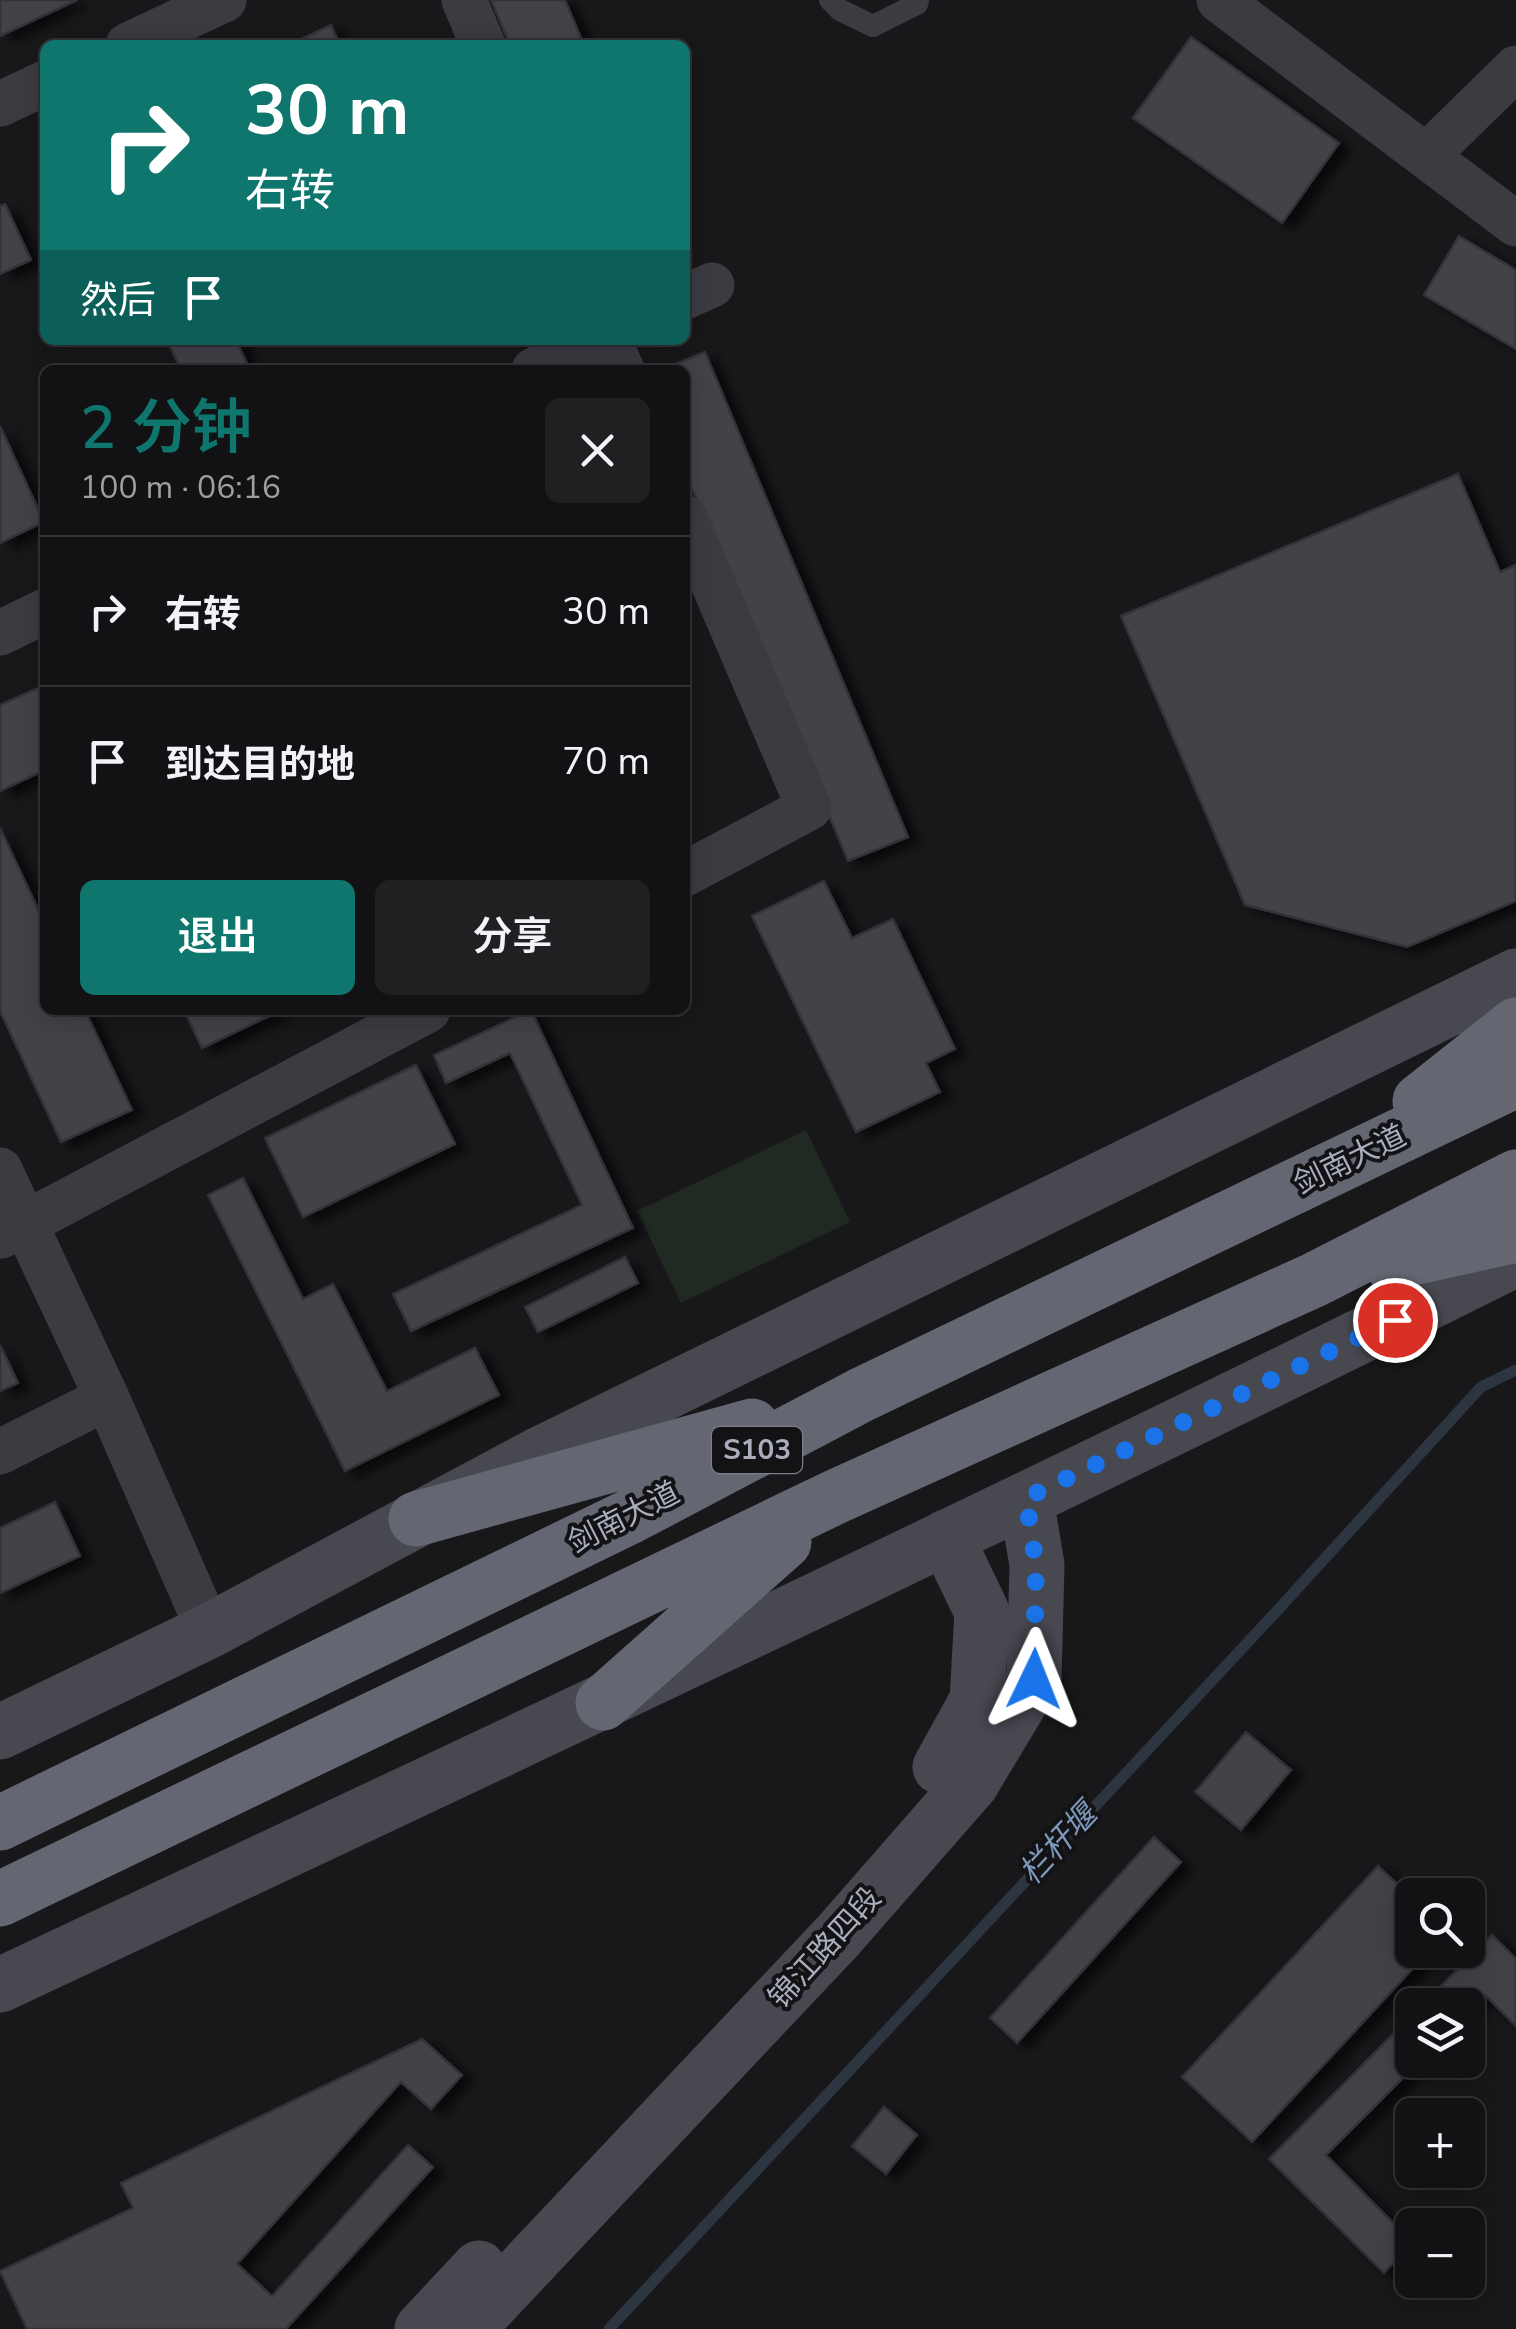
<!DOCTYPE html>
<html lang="zh">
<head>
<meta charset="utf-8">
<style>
	:root { --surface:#121214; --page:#1f2022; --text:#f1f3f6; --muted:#9c9ea0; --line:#313234; --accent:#0f766e }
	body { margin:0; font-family:"Nunito Sans","Noto Sans SC",sans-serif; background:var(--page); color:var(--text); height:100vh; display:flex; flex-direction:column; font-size:38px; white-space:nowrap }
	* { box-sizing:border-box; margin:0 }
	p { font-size:32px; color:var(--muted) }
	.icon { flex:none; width:55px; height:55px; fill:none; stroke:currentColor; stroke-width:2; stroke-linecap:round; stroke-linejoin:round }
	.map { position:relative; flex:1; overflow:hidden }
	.details { position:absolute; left:40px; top:365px; width:650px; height:650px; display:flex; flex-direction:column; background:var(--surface); border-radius:15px; box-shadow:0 5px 25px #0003,0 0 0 2px var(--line) }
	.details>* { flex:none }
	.guide { position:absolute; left:40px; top:40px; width:650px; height:305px; border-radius:15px; box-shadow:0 5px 25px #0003,0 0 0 2px var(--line); background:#0f766e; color:#fff; overflow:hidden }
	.fabs { position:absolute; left:1395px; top:1878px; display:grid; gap:20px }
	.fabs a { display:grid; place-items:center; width:90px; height:90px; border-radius:15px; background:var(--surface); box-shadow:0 5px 25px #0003,0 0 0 2px var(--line); font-size:50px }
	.pin { position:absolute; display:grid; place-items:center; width:85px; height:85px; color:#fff; margin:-42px; border:5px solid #fff; border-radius:50%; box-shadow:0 2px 10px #0007 }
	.me { position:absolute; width:110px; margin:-55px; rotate:2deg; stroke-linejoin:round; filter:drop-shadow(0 0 8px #0008) }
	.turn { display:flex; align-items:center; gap:35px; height:210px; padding:0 40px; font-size:45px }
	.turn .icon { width:130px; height:130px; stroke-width:2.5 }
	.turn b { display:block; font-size:70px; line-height:85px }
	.then { display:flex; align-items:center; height:95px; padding:0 40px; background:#0003; gap:20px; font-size:38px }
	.round { display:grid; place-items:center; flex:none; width:105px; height:105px; border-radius:15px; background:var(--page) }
	.summary { display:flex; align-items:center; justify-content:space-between; height:170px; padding:0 40px }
	h1 { font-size:60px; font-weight:600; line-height:75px; color:var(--accent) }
	.primary-button { display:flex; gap:20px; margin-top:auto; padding:20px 40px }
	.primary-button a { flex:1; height:115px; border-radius:15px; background:var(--accent); color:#fff; font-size:40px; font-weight:600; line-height:115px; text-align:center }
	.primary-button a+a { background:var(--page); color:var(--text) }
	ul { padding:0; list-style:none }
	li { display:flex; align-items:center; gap:30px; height:150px; padding:0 40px; border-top:2px solid var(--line) }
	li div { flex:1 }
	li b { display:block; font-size:38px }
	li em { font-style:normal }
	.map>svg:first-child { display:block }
</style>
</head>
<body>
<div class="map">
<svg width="1516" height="2329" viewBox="0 0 1516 2329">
	<defs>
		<filter id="shadow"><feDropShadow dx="11" dy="6" stdDeviation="5" flood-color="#0009"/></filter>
	</defs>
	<rect width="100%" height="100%" fill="#18181b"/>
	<path fill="#202922" d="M806 1130 850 1222 681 1303 637 1211Z"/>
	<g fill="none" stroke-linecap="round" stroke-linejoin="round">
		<path stroke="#2d3640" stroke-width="11" d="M609 2329 1275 1613 1481 1387 1516 1370"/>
	</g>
	<path fill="#424248" stroke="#333237" stroke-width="2.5" filter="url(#shadow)" d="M0 0H77L0 36Z
		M491 0H565L584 45H510Z
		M331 25 340 45H289Z
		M1191 37 1339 143 1282 223 1133 118Z
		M5 204 31 260 0 274V206Z
		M1459 236 1516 270V349L1424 295Z
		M167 340H236L250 370H181Z
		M705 352 908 837 848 861 685 472V370H661Z
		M0 426 44 522 0 543Z
		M1458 474 1500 572 1516 565V901L1407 947 1245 905 1121 616Z
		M45 685V770L0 791V705Z
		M0 828 45 924V1010H85L132 1110 61 1142 0 1011Z
		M824 881 852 938 893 919 955 1049 926 1063 940 1092 856 1132 752 916Z
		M184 1010H282L202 1048Z
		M531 1010 633 1228 411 1331 393 1294 582 1205 510 1053 446 1083 434 1055Z
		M416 1065 455 1144 303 1217 265 1138Z
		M243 1178 303 1299 333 1284 387 1391 475 1348 499 1395 345 1471 208 1195Z
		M625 1257 638 1283 538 1332 525 1307Z
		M0 1345 18 1383 0 1391Z
		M55 1502 80 1556 0 1593V1528Z
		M1246 1732 1291 1770 1241 1830 1195 1792Z
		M1154 1837 1181 1862 1017 2043 990 2018Z
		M1378 1866 1412 1898V1950H1430L1252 2142 1182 2077Z
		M1492 1935 1516 1959V2026L1485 1995 1468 2013V2005H1422Z
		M1412 2015V2060H1421L1326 2155 1412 2242 1384 2273 1269 2159Z
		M422 2039 462 2075 431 2109 401 2082 237 2264 272 2296 408 2145 433 2167 286 2329H27L0 2271 133 2208 121 2183Z
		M884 2107 917 2135 886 2174 852 2146Z"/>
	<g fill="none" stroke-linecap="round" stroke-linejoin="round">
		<path stroke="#3b3b42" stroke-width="22" d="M830 0 840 10 873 26 917 4 918 0"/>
		<path stroke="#3b3b42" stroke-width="45" d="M464 0 483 45
			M1219 0 1516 224
			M128 45 224 0
			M0 104 45 83
			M1426 156 1516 68
			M685 297 712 285
			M609 340 622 370
			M534 370 594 340
			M685 518 809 808 685 874
			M0 633 45 611
			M0 1170 107 1398 209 1631
			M1 1236 428 1010
			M0 1452 107 1398"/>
		<path stroke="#474850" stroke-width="55" d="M0 1732 209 1631 538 1455 1516 976
			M940 1767 977 1700 982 1612 946 1537
			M0 1985C508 1747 1015 1509 1516 1259
			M422 2329 479 2268
			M467 2329 838 1936 971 1784 1034 1679 1037 1565 1026 1499"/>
		<path stroke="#646772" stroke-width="55" d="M1420 1101 1516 1025
			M1390 1263 1516 1235
			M416 1519 752 1426
			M603 1703 784 1542
			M0 1823 631 1516 861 1395 1516 1080
			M0 1899 835 1497 1314 1280 1516 1177"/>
	</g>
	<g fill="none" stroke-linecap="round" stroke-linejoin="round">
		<path stroke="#1a73e8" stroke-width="18" stroke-dasharray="0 32.4" d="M1034 1679 1036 1565 1026 1498 1395 1320"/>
	</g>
	<g text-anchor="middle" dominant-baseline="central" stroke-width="8" stroke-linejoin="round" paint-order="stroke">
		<rect fill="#131316" stroke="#7c7f8a" stroke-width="2.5" x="712" y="1427" width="90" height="46" rx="8"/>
		<g font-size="28" font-weight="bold" fill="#a9adbc">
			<text x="757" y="1450">S103</text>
		</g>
		<g font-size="30" fill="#a9adbc" stroke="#131316">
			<text transform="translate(1350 1160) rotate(-26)">剑南大道</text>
			<text transform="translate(624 1518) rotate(-27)">剑南大道</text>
			<text transform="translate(825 1948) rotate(-48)">锦江路四段</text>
		</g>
		<g font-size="32" font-style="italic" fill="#7d97ba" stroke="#131316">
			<text transform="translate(1058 1844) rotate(-47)">栏杆堰</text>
		</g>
	</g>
</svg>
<div class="fabs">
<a><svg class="icon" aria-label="search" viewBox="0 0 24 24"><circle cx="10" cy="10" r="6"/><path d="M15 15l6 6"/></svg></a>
<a><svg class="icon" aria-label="layers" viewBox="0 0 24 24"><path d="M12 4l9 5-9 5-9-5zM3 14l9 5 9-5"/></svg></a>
<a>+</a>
<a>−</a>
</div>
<div class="pin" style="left:1395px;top:1320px;background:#d93025"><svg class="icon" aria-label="arrive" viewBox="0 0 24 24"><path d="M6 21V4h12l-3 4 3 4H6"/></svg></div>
<svg class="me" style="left:1034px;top:1679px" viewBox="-20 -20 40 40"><path d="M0-17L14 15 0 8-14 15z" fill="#1a73e8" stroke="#fff" stroke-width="4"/></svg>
<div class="guide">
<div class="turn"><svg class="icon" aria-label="right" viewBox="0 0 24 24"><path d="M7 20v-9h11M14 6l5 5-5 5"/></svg><div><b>30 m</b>右转</div></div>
<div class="then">然后<svg class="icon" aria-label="arrive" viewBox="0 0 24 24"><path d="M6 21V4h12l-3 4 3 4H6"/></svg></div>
</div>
<section class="details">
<div class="summary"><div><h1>2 分钟</h1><p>100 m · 06:16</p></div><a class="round"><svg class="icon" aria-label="close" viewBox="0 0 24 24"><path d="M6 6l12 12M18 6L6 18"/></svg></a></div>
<ul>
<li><svg class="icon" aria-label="right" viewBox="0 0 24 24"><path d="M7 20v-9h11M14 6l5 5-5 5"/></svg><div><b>右转</b></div><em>30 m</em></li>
<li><svg class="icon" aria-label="arrive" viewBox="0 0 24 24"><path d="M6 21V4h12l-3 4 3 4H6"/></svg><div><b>到达目的地</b></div><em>70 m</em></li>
</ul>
<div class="primary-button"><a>退出</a><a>分享</a></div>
</section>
</div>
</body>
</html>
